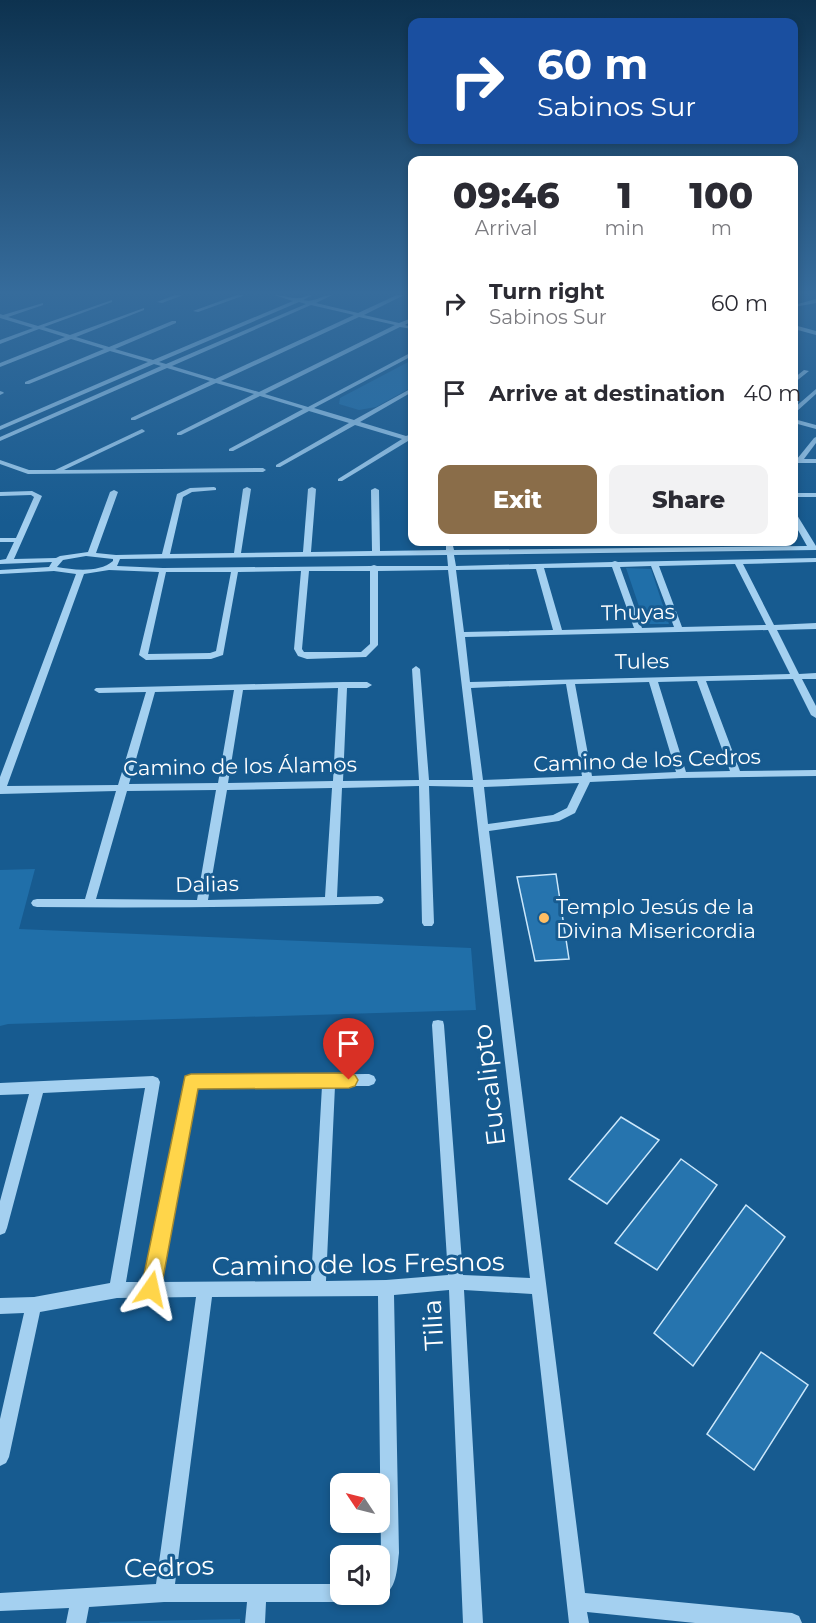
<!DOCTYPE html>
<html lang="en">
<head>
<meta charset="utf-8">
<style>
	:root { --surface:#fff; --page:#f2f2f3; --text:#2b2b33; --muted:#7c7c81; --accent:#8a6d49 }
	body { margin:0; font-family:Montserrat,sans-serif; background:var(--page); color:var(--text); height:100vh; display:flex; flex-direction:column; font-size:22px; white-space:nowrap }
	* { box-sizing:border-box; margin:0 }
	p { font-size:20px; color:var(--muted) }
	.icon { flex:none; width:33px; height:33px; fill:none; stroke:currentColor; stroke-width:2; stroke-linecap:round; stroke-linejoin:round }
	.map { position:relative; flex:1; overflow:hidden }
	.sheet { position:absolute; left:408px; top:156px; width:390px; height:390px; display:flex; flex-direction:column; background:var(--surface); border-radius:12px; box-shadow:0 3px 9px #0003 }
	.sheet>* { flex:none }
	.banner { position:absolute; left:408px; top:18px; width:390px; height:126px; border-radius:12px; box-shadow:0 3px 9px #0003; background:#1a4fa0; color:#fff; overflow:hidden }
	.needle { width:39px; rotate:305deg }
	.controls { position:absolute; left:330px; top:1473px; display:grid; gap:12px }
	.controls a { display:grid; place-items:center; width:60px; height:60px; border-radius:12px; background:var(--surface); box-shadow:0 3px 9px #0003; font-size:30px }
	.pin { position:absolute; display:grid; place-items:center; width:51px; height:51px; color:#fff; margin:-62px -26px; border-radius:50% 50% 50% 0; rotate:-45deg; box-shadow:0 0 6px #0007 }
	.pin .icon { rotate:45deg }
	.me { position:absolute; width:66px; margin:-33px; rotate:11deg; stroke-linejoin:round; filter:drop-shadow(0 0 4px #0008) }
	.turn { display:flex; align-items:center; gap:21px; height:126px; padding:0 30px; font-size:27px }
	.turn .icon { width:78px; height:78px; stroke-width:2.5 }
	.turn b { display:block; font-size:42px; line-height:51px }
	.eta { display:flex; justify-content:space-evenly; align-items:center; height:102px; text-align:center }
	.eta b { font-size:36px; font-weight:800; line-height:42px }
	.primary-button { display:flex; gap:12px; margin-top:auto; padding:12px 30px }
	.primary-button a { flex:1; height:69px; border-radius:12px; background:var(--accent); color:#fff; font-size:24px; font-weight:800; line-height:69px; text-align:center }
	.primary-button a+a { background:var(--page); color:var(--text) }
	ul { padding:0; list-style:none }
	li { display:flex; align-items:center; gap:18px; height:90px; padding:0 30px }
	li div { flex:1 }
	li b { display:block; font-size:22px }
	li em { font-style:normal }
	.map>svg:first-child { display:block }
</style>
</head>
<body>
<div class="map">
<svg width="816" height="1623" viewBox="0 0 816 1623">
	<rect width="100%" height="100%" fill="#175b90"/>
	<path fill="#206fa9" d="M412 360V387L376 407 359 410 339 404 340 398Z
		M626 568 651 569 669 624H645Z
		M35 869 19 929 471 948 476 1010 8 1024 0 1026V870Z
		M240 1619V1623H99L100 1622Z"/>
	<path fill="#2674ae" stroke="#cbe7fb" stroke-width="1.5" d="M556 874 569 959 535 961 517 877Z
		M621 1117 659 1140 607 1204 569 1179Z
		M681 1159 717 1185 657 1270 615 1243Z
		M746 1205 785 1237 693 1366 654 1333Z
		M761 1352 808 1385 754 1470 707 1434Z"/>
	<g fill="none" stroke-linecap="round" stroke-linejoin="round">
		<path fill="#a4d0f0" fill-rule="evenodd" d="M175 295H183L162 303 157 302Z
			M237 295H245L198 312 193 311Z
			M274 295C281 295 293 299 299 298 304 298 307 295 313 295L303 300C314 303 322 295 332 295L316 303 358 313 397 295H404L364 315 399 323 412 318V321L405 325 412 327V329L400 327 265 394 308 407 412 352V356L314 408 354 420 412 388V392L360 422 406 436 412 434V442L408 441 342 481H338V479L402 439 355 425 280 467H276V465L349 423 309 411 233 451H229V449L303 409 260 396 181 435H177V433L254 394 216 383 135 420H131V418L210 381 167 368 0 441V437L161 366 154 364 0 430V426L148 362 110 351 29 384H25V382L104 349 71 339 0 367V363L65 337 39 329 0 344V340L33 328 0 318V314L3 315 43 303V305L8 317 38 326 112 300V302L44 327 70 335 144 308V310L76 337 109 347 172 321H176V323L115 349 153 360 293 301ZM299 302 306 304 166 364 159 362ZM311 305 354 315 215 379 172 366ZM359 317 395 325 259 392 221 381Z
			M816 299V303L794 307V305Z
			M794 325 816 331V335L794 329Z
			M804 370 809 371 794 383V378Z
			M816 389V394L796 412 794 413V408Z
			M0 391 3 392 4 393 0 395Z
			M794 419 816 425V429L794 423Z
			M142 429 145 431 144 432 64 470 263 468 266 470 263 472 28 474 0 464V460L29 470H55Z
			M816 437V443L804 459H816V463H794V459H797L814 438Z
			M214 487 216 488V490L192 492 183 497 170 554 234 553 243 489 247 487 251 489 241 553 303 552 308 489 312 487 316 489 311 552 372 551 371 490 375 488 379 490 380 551 446 550V542H452L454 550 807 546 794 523V515H797L816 546V550L454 555 456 566 612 562 615 561 618 562 816 558V562L743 564 774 625 816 623V629L777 630 799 674 816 673V679H802L816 706V718L811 715 793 679 706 681 740 771 816 770V776L682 778 590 782 575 813 559 821 489 831 585 1593 792 1613 799 1616 802 1623H695L587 1612 589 1623H569L532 1294 464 1290 483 1623H463L449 1290 394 1295 399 1553C397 1569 397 1591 380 1597L373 1594H380L381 1553 378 1296 212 1297 175 1584H340V1594H349L347 1600 340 1602H266L265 1623H245L247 1602H164L89 1607 86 1623H66L69 1608 0 1611V1593L156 1584 196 1297 117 1298 40 1312 9 1457 6 1463 0 1466V1419L24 1313 0 1314V1298L34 1297 110 1283 145 1088 43 1093 7 1228 5 1233 0 1235V1201L29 1094 0 1095V1083L153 1076 158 1078 160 1082 126 1282H145L186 1077 191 1075 369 1074 374 1076 376 1080 374 1084 369 1086H335L326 1281 386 1280 448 1275 432 1025 433 1021 438 1020 443 1021 444 1025 463 1275 530 1278 473 787 429 786 434 923 432 926H424L422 923 419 786 342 788 337 897 378 896 382 897 384 900 382 903 378 904C264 907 151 908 37 907L33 906 31 903 33 900 37 899H85L116 791 0 794V777L76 574 54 571 0 574V570L49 567 52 562 0 564V560L6 559 14 542H0V538H16L34 497 31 495 0 496V492L32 491 42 496 14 559 56 558 60 556 88 552 110 492 114 490 118 492 96 553 116 555 162 554 177 494 190 488ZM447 555 448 566H377L374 565 371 566 163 568 117 566 120 559ZM86 556 113 559V561C99 573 74 570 57 567L63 560ZM735 564 766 625 682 627 659 566ZM651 566 674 627 642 628 620 567ZM612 567 634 628 562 630 544 568ZM536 569 553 630 464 632 456 570ZM109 570 159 572 139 655 146 660 211 659 223 655 238 572 301 571 294 649 298 656 307 659 366 657 378 645V571L448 570 473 780H429L420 669 416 666 412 669 419 780 343 781 347 688H367L372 685 367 682H343L96 688 94 690 99 693 146 692 118 785 7 786 84 574ZM309 571H370V644L361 652H304L302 649ZM166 572H231L216 651 210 653 148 654ZM768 630 790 674 470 682 465 637ZM697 681 730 771 686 772 658 682ZM649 682 676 772 592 776 575 684ZM566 684 582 776 483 780 471 688ZM338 688 333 781 228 783 243 690ZM234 690 218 783 129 784 155 692ZM579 783 567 808 553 815 488 824 484 787ZM332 788 325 897 208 900 227 790ZM216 790 197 900 96 899 127 791ZM322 1086 311 1281 160 1282 197 1087Z
			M794 493H816V497H794Z"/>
	</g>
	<linearGradient id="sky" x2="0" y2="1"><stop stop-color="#0d324f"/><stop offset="0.56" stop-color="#366c9c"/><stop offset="1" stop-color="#366c9c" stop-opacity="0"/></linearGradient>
	<rect width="816" height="523" fill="url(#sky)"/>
	<path fill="#ffd54a" stroke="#a68a30" stroke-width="1.5" d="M349 1073 355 1075 358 1080 355 1086 349 1088 198 1089 161 1289 159 1296 151 1299 144 1296 141 1289 185 1076 191 1074Z"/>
	<circle fill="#ffbe63" stroke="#175b90" stroke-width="2" cx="544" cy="918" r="6"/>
	<g text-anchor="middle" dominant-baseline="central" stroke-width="6" stroke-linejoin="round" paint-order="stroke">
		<g font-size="21" fill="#fff" stroke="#175b90">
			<text transform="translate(638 612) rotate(-1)">Thuyas</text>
			<text transform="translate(642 661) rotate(-1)">Tules</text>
			<text transform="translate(647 760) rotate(-2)">Camino de los Cedros</text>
			<text transform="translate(240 766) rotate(-1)">Camino de los Álamos</text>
			<text transform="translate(207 884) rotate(-1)">Dalias</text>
		</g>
		<g font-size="21" fill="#fff" stroke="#175b90" text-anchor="start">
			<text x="556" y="906">Templo Jesús de la<tspan x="556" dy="24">Divina Misericordia</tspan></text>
		</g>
		<g font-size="26" fill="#fff" stroke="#175b90">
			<text transform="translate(489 1085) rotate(-97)">Eucalipto</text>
			<text transform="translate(358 1264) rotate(-1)">Camino de los Fresnos</text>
			<text transform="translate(433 1325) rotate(-93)">Tilia</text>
			<text transform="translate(169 1567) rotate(-2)">Cedros</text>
		</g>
	</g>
</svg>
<div class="controls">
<a><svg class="needle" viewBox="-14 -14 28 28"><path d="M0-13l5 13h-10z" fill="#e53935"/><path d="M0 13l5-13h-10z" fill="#7c7c81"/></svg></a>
<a><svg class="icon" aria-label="sound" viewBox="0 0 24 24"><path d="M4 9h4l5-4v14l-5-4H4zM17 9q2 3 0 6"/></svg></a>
</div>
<div class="pin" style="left:349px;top:1080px;background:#d93025"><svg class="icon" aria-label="arrive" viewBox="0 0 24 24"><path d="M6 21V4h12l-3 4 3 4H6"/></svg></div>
<svg class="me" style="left:151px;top:1289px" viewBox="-20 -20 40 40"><path d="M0-17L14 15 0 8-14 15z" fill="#ffd54a" stroke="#fff" stroke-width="4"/></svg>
<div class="banner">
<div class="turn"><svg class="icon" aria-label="right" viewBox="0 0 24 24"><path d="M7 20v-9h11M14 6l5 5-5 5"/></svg><div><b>60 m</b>Sabinos Sur</div></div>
</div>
<section class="sheet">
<div class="eta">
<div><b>09:46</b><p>Arrival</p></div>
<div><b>1</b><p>min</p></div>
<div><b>100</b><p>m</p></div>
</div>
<ul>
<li><svg class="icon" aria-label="right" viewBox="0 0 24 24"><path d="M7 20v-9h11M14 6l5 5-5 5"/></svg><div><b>Turn right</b><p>Sabinos Sur</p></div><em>60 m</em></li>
<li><svg class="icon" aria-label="arrive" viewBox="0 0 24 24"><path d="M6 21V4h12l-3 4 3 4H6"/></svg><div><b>Arrive at destination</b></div><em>40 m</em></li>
</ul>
<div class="primary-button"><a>Exit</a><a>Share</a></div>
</section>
</div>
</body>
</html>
